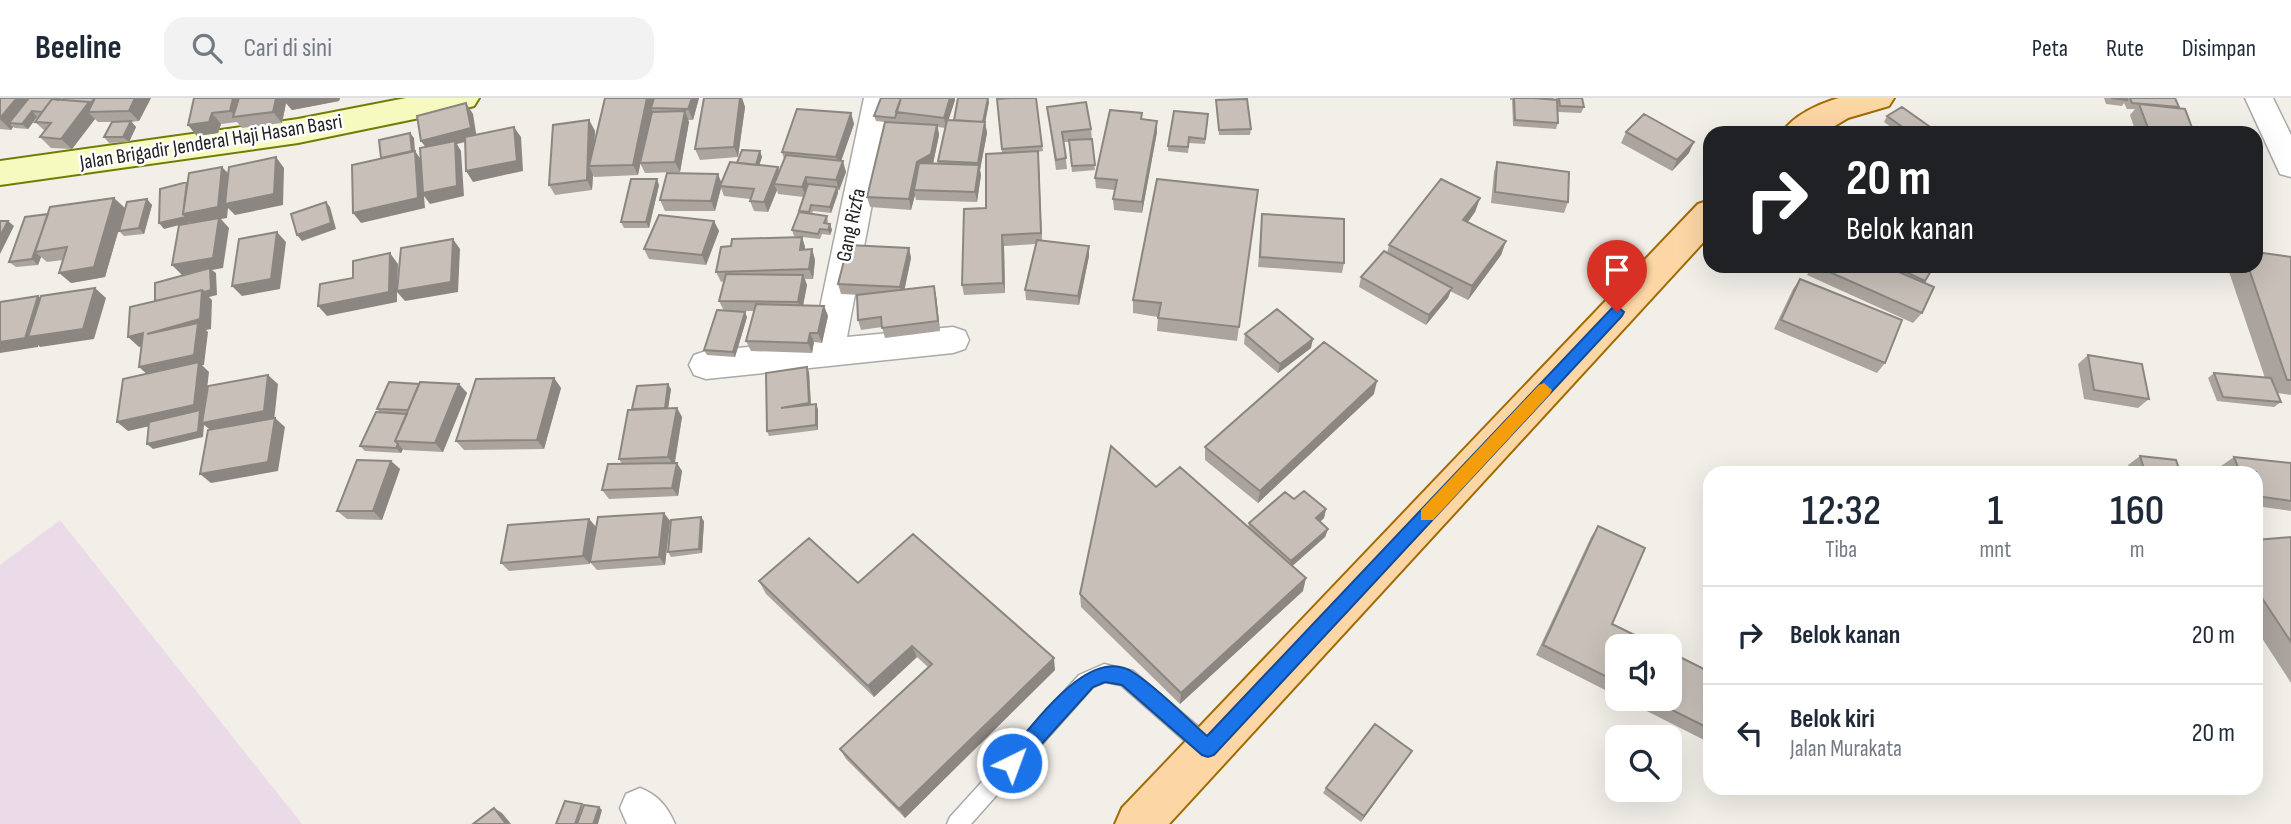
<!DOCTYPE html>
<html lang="id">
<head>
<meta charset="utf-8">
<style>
	:root { --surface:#fff; --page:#f2f2f3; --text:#1f2937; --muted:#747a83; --line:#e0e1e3 }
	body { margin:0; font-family:"Sofia Sans Condensed",sans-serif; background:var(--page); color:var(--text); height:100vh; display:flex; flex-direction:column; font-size:26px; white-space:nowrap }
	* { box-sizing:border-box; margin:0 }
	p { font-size:23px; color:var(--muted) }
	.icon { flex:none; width:38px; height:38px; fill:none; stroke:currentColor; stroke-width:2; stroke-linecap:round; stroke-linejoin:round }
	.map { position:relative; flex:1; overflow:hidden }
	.details { position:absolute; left:1703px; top:368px; width:560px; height:329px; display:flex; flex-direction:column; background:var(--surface); border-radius:21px; box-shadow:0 7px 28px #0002 }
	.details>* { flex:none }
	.hud { position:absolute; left:1703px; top:28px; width:560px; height:147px; border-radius:21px; box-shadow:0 7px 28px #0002; background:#202124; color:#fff; overflow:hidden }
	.controls { position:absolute; left:1605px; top:536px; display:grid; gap:14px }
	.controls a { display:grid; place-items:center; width:77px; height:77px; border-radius:14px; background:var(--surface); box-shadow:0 7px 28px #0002; font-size:35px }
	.pin { position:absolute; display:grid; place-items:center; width:60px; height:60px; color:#fff; margin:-72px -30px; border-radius:50% 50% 50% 0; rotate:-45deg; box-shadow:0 0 7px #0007 }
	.pin .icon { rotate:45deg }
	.me { position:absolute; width:77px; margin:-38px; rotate:42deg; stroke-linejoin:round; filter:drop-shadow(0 0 5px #0008) }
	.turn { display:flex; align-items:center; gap:24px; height:147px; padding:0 28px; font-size:32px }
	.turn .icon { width:91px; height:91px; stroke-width:2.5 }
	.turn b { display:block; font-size:49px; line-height:60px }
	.eta { display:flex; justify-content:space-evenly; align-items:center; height:119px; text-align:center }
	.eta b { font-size:42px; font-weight:600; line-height:49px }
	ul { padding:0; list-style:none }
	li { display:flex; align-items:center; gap:21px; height:98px; padding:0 28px; border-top:2px solid var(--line) }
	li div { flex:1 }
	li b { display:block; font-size:26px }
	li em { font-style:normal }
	header { display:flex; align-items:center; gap:42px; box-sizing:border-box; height:98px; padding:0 35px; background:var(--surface); border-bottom:2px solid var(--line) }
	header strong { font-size:33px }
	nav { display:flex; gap:38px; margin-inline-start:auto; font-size:24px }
	.search { width:490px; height:63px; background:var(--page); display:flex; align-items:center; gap:18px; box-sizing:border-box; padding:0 24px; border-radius:21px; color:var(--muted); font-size:26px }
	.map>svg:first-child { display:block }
</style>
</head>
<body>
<header>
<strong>Beeline</strong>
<div class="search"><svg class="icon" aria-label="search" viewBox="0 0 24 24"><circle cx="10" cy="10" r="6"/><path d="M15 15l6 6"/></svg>Cari di sini</div>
<nav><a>Peta</a><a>Rute</a><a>Disimpan</a></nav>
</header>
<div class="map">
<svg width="2291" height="726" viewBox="0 0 2291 726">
	<rect width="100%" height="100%" fill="#f2efe9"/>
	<path fill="#ebdbe8" d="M60 422 302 726H0V467Z"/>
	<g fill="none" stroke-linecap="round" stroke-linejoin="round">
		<defs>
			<path id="service" d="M1104 566 1133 573 1215 643 1218 650 1215 657 1208 660 1201 657 1121 587 1105 584 1093 589 971 726H947L950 719 1079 577Z"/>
			<path id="minor" d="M864 0H892L847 239 953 229 965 233 969 242 965 251 953 255 706 281 694 277 689 267 694 257 706 253 813 243Z
				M2245 0H2273L2291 37V79L2280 76Z
				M640 690C658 697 667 708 675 726H627L620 710 626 696Z"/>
			<path id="secondary" d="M406 0H479L474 8 463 11 298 45 0 87V63L298 21Z"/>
			<path id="primary" d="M1839 0H1894L1889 8 1848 20 1823 35H1782C1792 18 1820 5 1839 0Z
				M1710 102V137L1169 726H1115L1122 710 1698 106Z"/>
		</defs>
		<use href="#service" stroke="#a9a9a9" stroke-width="3"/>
		<use href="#minor" stroke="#a9a9a9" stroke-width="3"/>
		<use href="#secondary" stroke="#707d05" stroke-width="4"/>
		<use href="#primary" stroke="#a06b00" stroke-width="4"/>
		<use href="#service" fill="#fff" fill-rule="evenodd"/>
		<use href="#minor" fill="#fff" fill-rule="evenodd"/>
		<use href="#secondary" fill="#f7fabf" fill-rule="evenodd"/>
		<use href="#primary" fill="#fcd6a4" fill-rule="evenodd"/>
	</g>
	<path fill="#aba49e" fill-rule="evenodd" d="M0 0H151L139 23 131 24 136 29 129 44 109 45 104 39 112 24H98L95 21 72 51 51 50 40 39 45 33 35 24 39 19H37L28 31 15 30 13 29 11 32 0 31Z
		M194 0H340L339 3 292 12 286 5 282 25 242 30 237 24 221 26 218 35 197 38 188 27Z
		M605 0H699L693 22H688L689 24 680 74 645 75 640 65 638 77 594 79 593 77 592 92 555 97 549 87 589 22 595 33 594 44Z
		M704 0H742L745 9 738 59 700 62 695 51Z
		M1036 0 1043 53 1038 54 1042 142 1089 158 1079 207 1026 202 1025 192 1036 146 1004 148 1005 195 964 197 962 187 1002 55 997 1Z
		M1510 0H1554L1553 2H1556V0H1582L1584 9 1581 15 1558 14 1557 7 1558 25 1556 31 1513 28 1512 2H1510Z
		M2104 0H2175L2179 9 2178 10 2194 35H2136L2130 17 2135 11H2127L2124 5 2122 8 2106 6Z
		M955 2 948 22H954L989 4 985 24 987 35 980 72 981 77 977 104 916 102 915 97 911 112 870 109 867 99 885 24 876 23 874 18ZM938 29 945 30 938 63V66L933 65 939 37Z
		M1216 2 1251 31 1250 37H1219Z
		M1047 9 1091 31 1095 72 1072 74 1069 44H1064L1067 71 1056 72Z
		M851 15 854 26 841 63 846 74 838 93V95L831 115 813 113 812 116 827 118 828 123 827 126H830L832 132 830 137 822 136 820 141 794 138 792 132 800 114 799 113 804 99 778 96 777 92 768 114 754 113 750 103V101L724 98 721 90 715 113H665L660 102 721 85 737 65 760 53 762 59 759 67 779 73 784 61 782 54Z
		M1887 18 1930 35H1899L1884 24Z
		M1142 21 1157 23V34L1142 115 1114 112 1113 101 1115 92 1096 90 1095 80Z
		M1208 22 1205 46 1189 45 1188 55 1168 53V48Z
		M1626 34 1689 55 1672 73 1621 45Z
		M1497 64 1568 104 1564 115 1491 105 1494 74Z
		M659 87 649 130H624L621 124Z
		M1480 100 1475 114 1468 124 1506 143 1501 157 1468 202 1450 193 1448 200 1426 227 1359 189 1361 179 1387 155 1389 147Z
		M147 101 152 107 144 136 124 138 119 133Z
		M1256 106 1237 243 1157 233 1158 219 1133 215V202Z
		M125 110 105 179 71 185 63 162 47 164 41 159 38 167 16 169 9 164Z
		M1262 116 1344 165 1342 175 1258 169Z
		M714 123 719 133 706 167 649 161 644 151Z
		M802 139 805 149V152L812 151 815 162 813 181H805L807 187 803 207 824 208 828 218 822 245 814 244 812 255 751 253 746 243 754 213H724L719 203 724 183 721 184 716 174 731 148Z
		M909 150 911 160 904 192 934 188 936 198 940 233 885 240 882 229 861 232 858 222 861 197 841 196 838 186Z
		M2291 159V297L2277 295 2281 304 2274 309 2217 303 2208 280 2214 275 2265 280 2227 168H2256Z
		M1812 168H1934L1924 185 1922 215 1913 225 1807 177Z
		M1800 181 1885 265 1877 275 1774 231 1793 191Z
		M747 219 735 259 707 257 704 252Z
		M1245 236 1311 250 1278 275 1244 246Z
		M2088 257 2149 301 2138 310 2084 301 2078 266Z
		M809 274 811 307 818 311V332L769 338 767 333Z
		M554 280 561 290 544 351 464 352 456 343Z
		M419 286H459L467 295 443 354 404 352 403 351 401 355 365 353 360 348 380 314 377 311Z
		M671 291 668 310H677L682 319 675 365 682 373 678 398 609 401 602 392 622 366 619 361 632 311Z
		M1374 296 1258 405 1205 362V349Z
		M2140 358 2180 374H2130L2128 367Z
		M2234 359 2291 365V413L2256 408V374H2224L2221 368Z
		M391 363 400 371 382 422 347 421 337 413Z
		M1156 389 1248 429 1249 425 1294 401 1326 411 1324 420 1320 424 1328 431 1325 439 1292 468 1303 493 1180 606 1081 509 1080 496Z
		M664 415 670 423 665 467 597 472 590 464V466L509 473 501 465 589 421 596 429Z
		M704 423 702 455 671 459 668 454Z
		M1598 428 1612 526 1617 548V598L1536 557 1591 439Z
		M2291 439V585L2256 531V442Z
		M759 483 858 485 1055 572 905 720 846 661 840 651 928 569 917 559 874 599 766 496Z
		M1710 574V645L1621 600H1670Z
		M1408 659 1361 724 1323 695 1326 690Z"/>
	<path fill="#8b8681" d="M17 0H37L9 25 13 29 11 32 0 21Z
		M95 0 88 14 95 21 72 51 61 41 89 4Z
		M135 0H151L139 23 129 13Z
		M233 0H244L236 19 230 13Z
		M276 0H340L339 3 292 12 286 5 282 25 273 14Z
		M647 0H655L651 10 652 12 638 77 633 67Z
		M692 0H699L693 22 688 11Z
		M740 0H742L745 9 738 59 734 49Z
		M950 0H955V2L946 30 944 20Z
		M988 0 989 4 984 31 983 25Z
		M466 5 473 16 477 41 457 46 461 53 464 98 430 106 424 98 425 110 361 125 353 115 385 68 410 35 414 40 415 53 422 63 429 54 421 43Z
		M32 13 37 19 28 31 22 26Z
		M685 13 689 24 680 74 675 64Z
		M212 15 221 26 218 35 197 38 188 27Z
		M851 15 854 26 839 69 836 59Z
		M589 22 595 33 593 68H589L593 77 592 92 587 82Z
		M131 23 136 29 129 44 123 39Z
		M1157 23V34L1142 115V104Z
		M985 24 987 35 980 72 981 77 977 104 975 94 979 71 978 65Z
		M937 27 939 37 933 66 914 92 915 97 911 112 909 101 917 64Z
		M514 29 521 39 523 73 473 84 466 73Z
		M1694 44 1689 55 1672 73 1677 62Z
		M760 53 762 59 757 74 755 69Z
		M1038 53 1039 64 1042 145 1041 135Z
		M276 59 284 70 283 107 235 117 228 110 227 120 221 121 229 130 223 170 212 172 216 175 217 197 209 199 212 202 211 231 206 232 208 234 204 267H202L209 274 204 316 268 277 278 286 274 323 213 334 204 327 203 339 153 351 147 346 199 317 128 333 117 324 150 279 139 269 158 245 182 177 172 167 193 126 191 124 164 131 159 125 183 116 222 69 232 79Z
		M843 63 846 74 839 93 836 82Z
		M778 69 781 79 774 86 777 92 768 114 764 104Z
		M718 76 722 86 720 88 721 90 715 113 711 103Z
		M806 79 809 90 806 99 802 89Z
		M657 81 659 87 649 130 646 124Z
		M837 89 838 95 831 115 830 109Z
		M114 100 125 110 105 179 71 185 59 175Z
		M1480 100 1475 114 1459 136 1463 122Z
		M147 101 152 107 144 136 139 130Z
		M326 104 330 109 336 131 302 143 297 137Z
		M48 116 35 154 41 159 38 167 32 161Z
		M8 123 14 128 0 156V138Z
		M714 123 719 133 706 167 702 157Z
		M830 126 832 132 830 137 828 132Z
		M277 134 286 144 280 191 242 198 232 188Z
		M1002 137 1004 148 1005 195 1003 185Z
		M802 139 805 149 804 162 800 152Z
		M453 141 460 151 458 194 405 203 397 194V204L327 218 318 208 390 155 398 166 397 193Z
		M1506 143 1501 157 1468 202 1472 188Z
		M1089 148V158L1079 207 1078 198Z
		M909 150 911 160 903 199 900 189Z
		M812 151 815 162 813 181 809 171Z
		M803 177 807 187 802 213 798 204Z
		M934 188 936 198 940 233 938 223Z
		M95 190 106 200 94 241 40 249 38 247V249L0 255V244L38 198 50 208Z
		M1452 190 1448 200 1426 227 1429 217Z
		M824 208 828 218 822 245 818 235Z
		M745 214 747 219 735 259 733 254Z
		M143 235 154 245 139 249 128 239Z
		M810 235 814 244 812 255 808 245Z
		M1313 241 1311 250 1278 275 1280 266Z
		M807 269 809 274 811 310 783 315Z
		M554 280 561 290 544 351 537 342Z
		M1377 283 1374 296 1258 405 1260 393Z
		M459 286 467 295 443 354 435 345Z
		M668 286 671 291 667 318 664 313Z
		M816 306 818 311V332L816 327Z
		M677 310 682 319 674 368 668 359Z
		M275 320 285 329 278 373 211 385 200 376Z
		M398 346 403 351 401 355 396 350Z
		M391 363 400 371 382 422 373 413Z
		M677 365 682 373 678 398 672 390Z
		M1326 411 1324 420 1314 429 1316 420Z
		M664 415 670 423 665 467 659 459Z
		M701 419 704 423 702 455 699 451Z
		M589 421 596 429 590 466 583 458Z
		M1328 431 1325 439 1289 471 1291 463Z
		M1306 480 1303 493 1180 606 1181 595Z
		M912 548 917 559 874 599 868 588Z
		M1054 560 1055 572 905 720 899 711Z
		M1412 653 1408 659 1361 724 1364 718Z
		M599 709 602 712 598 726H593Z
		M494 710 502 715 511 726H506Z"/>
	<path fill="#c7bfb8" stroke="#8b8681" stroke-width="2" d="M0 0H17L0 20Z
		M29 0H60L58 2 52 1 42 14 32 13 22 26 9 25Z
		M65 0H95L90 6 89 4 63 2Z
		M95 0H135L129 13 88 14Z
		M194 0H233L230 13 212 15 209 24 188 27Z
		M239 0H276L273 14 233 19Z
		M605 0H647L633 67 589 68Z
		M654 0H692L688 11 651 10Z
		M704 0H740L734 49 695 51Z
		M881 0H901L895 20 874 18Z
		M901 0H950L944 20 896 14Z
		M958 0H988L983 24 954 22Z
		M1010 0H1036L1042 48 1002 51 997 1Z
		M1514 0H1534L1557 2 1558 25 1515 22Z
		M1559 0H1582L1584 9 1560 8Z
		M2111 0H2127V2Z
		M2130 0H2175L2179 9 2132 5Z
		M52 1 89 4 61 41 40 39 51 25 35 24Z
		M1247 1 1251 31 1219 32 1216 2Z
		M1086 4 1091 31 1062 34 1066 60 1056 62 1047 9Z
		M466 5 471 30 421 43 417 18Z
		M2139 6 2185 11 2194 35H2150Z
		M1902 9 1933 31 1927 35H1911L1887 18Z
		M797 11 851 15 836 59 782 54Z
		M1110 12 1142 15 1141 21 1157 23 1142 104 1113 101 1117 82 1095 80Z
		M685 13 675 64 640 65 652 14Z
		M1174 13 1208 16 1205 41 1189 39 1188 49 1168 48Z
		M1644 16 1694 44 1677 62 1626 34Z
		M589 22 587 82 549 87 553 27Z
		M947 22 985 24 978 65 938 63Z
		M131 23 123 39H104L112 24Z
		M885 24 937 27 931 56 917 64 909 101 867 99Z
		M514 29 517 63 466 73 465 39Z
		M410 35 412 53 381 60 379 42Z
		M1092 41 1095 67 1072 68 1069 42Z
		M455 43 457 88 423 95 420 50Z
		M742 52 760 53 756 67 737 65Z
		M415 53 418 100 353 115 352 67Z
		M1038 53 1041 135 1002 137 1003 185 962 187 964 111 986 110V56Z
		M786 57 843 63 836 82 806 79 802 89 774 86Z
		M276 59 274 96 225 106 229 69Z
		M730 64 778 69 764 104 750 103 754 91 720 88Z
		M1497 64 1569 74 1568 104 1495 94Z
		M919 65 979 67 975 94 914 92Z
		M222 69 218 109 183 116 189 75Z
		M667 75 718 76 711 103 660 102Z
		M631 81H657L646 124H621Z
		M1157 81 1258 92 1239 229 1158 220 1161 205 1133 202Z
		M1441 81 1480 100 1463 122 1506 143 1472 188 1389 147Z
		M187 84 183 116 186 119 159 125 160 91Z
		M808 86 837 89 830 109 811 107 809 114 799 113Z
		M114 100 94 169 59 175 67 149 35 154 50 109Z
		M147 101 139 130 119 133 127 104Z
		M326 104 331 125 297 137 291 116Z
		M799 114 827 118 824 125 830 126 828 132 820 131 818 136 792 132Z
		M48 116 32 161 9 164 25 119Z
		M1262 116 1344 121V165L1260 159Z
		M659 117 714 123 702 157 644 151Z
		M219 120 213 160 172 167 179 127Z
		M0 123H8L0 138Z
		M277 134 271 181 232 188 239 141Z
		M802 139 800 152 812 151 809 171 716 174 721 149 731 148 732 141Z
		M453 141 451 184 397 193 401 150Z
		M1037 142 1089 148 1078 198 1025 192Z
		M848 147 909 150 900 189 838 186Z
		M1384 153 1452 190 1429 217 1361 179Z
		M2256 154 2291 159V282H2287L2248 168H2256Z
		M390 155 389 194 318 208 320 186 353 180V163Z
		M1816 168H1885L1934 189 1922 215Z
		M1893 168H1934L1925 183Z
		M210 170 211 192 204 194 202 192 155 203V185Z
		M726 176 803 177 798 204 719 203Z
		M1800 181 1902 222 1885 265 1781 222Z
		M934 188 938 223 882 230 881 219 858 222 857 197Z
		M95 190 83 231 28 239 41 198Z
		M202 192 200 221 147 236 198 225 194 257 139 269 143 235 128 239 130 209Z
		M38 198 25 240 0 244V204Z
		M756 206 824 208 818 235H810L808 245 746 243Z
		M1277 211 1313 241 1280 266 1245 236Z
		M717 212 745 214 733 254 704 252Z
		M1324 244 1377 283 1260 393 1205 349Z
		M2088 257 2142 266 2149 301 2094 292Z
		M199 264 194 307 117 324 123 281Z
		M807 269 809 305 781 310 816 306V327L767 333 766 275Z
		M2214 275 2271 280 2281 304 2223 299Z
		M268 277 264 313 202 325 208 288Z
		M554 280 537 342 456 343 476 281Z
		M389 284 419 286 408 312 377 311Z
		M420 284 459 286 435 345 395 343Z
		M668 286 665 310 632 311 637 288Z
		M677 310 668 359 619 361 628 312Z
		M200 312 198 334 147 346 149 324Z
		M376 314 407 316 395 343 398 346 396 350 360 348Z
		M275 320 268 364 200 376 208 332Z
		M1111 348 1156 389 1180 369 1306 480 1181 595 1080 496Z
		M2140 358 2176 362 2180 374H2145Z
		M2234 359 2291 365V403L2256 398V374H2240Z
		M357 362 391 363 373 413H337Z
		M677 365 672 390 602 392 608 366Z
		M1304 393 1326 411 1316 420 1328 431 1291 463 1249 425 1285 394 1294 401Z
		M664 415 659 459 590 464 598 419Z
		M701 419 699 451 668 454 671 422Z
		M589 421 583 458 501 465 508 427Z
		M1598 428 1645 450 1612 526 1657 548H1617V584L1543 547Z
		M913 436 1054 560 899 711 840 651 932 566 912 548 868 588 759 483 809 440 858 485Z
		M2291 439V544L2256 491V442Z
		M1670 554 1710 574V631L1648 600H1670Z
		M1375 626 1412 653 1364 718 1326 690Z
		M565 703 582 706 575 726H556Z
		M584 707 599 709 593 726H577Z
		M494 710 506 726H473Z"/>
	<path fill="#1a73e8" stroke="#114b97" stroke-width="2" d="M1617 208 1624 214 1622 218 1214 657 1208 659 1202 657 1122 587 1105 584 1093 589 1019 671 1012 674 1006 671 1003 665 1006 658C1033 629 1089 544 1134 575 1160 592 1183 617 1207 638L1612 210Z"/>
	<path fill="#f59e0b" d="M1544 285 1552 292 1550 296 1433 422H1421V412L1539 287Z"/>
	<g text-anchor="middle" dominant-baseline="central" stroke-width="5" stroke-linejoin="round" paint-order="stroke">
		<g font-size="21" fill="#222" stroke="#fff">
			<text transform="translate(211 44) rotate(-9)">Jalan Brigadir Jenderal Haji Hasan Basri</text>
			<text transform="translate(851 127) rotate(-78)">Gang Rizfa</text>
		</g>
	</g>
</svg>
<div class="controls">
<a><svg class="icon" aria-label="sound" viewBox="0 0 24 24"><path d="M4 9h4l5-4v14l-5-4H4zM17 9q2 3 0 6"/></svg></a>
<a><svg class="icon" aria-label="search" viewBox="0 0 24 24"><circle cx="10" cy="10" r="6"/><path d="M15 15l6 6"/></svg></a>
</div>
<div class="pin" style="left:1617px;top:214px;background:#d93025"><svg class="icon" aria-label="arrive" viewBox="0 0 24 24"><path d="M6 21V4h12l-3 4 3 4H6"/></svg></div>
<svg class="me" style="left:1012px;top:665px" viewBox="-20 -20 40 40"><circle r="17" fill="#1a73e8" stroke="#fff" stroke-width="3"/><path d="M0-11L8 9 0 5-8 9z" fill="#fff"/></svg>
<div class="hud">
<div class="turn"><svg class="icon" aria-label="right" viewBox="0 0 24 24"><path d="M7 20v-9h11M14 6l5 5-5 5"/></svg><div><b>20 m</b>Belok kanan</div></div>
</div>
<section class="details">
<div class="eta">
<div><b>12:32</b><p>Tiba</p></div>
<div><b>1</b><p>mnt</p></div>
<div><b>160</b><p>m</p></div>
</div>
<ul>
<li><svg class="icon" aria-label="right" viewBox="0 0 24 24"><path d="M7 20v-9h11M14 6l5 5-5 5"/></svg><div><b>Belok kanan</b></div><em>20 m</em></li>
<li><svg class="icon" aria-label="left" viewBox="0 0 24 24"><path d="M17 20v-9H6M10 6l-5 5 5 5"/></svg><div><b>Belok kiri</b><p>Jalan Murakata</p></div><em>20 m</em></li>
</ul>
</section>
</div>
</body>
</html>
